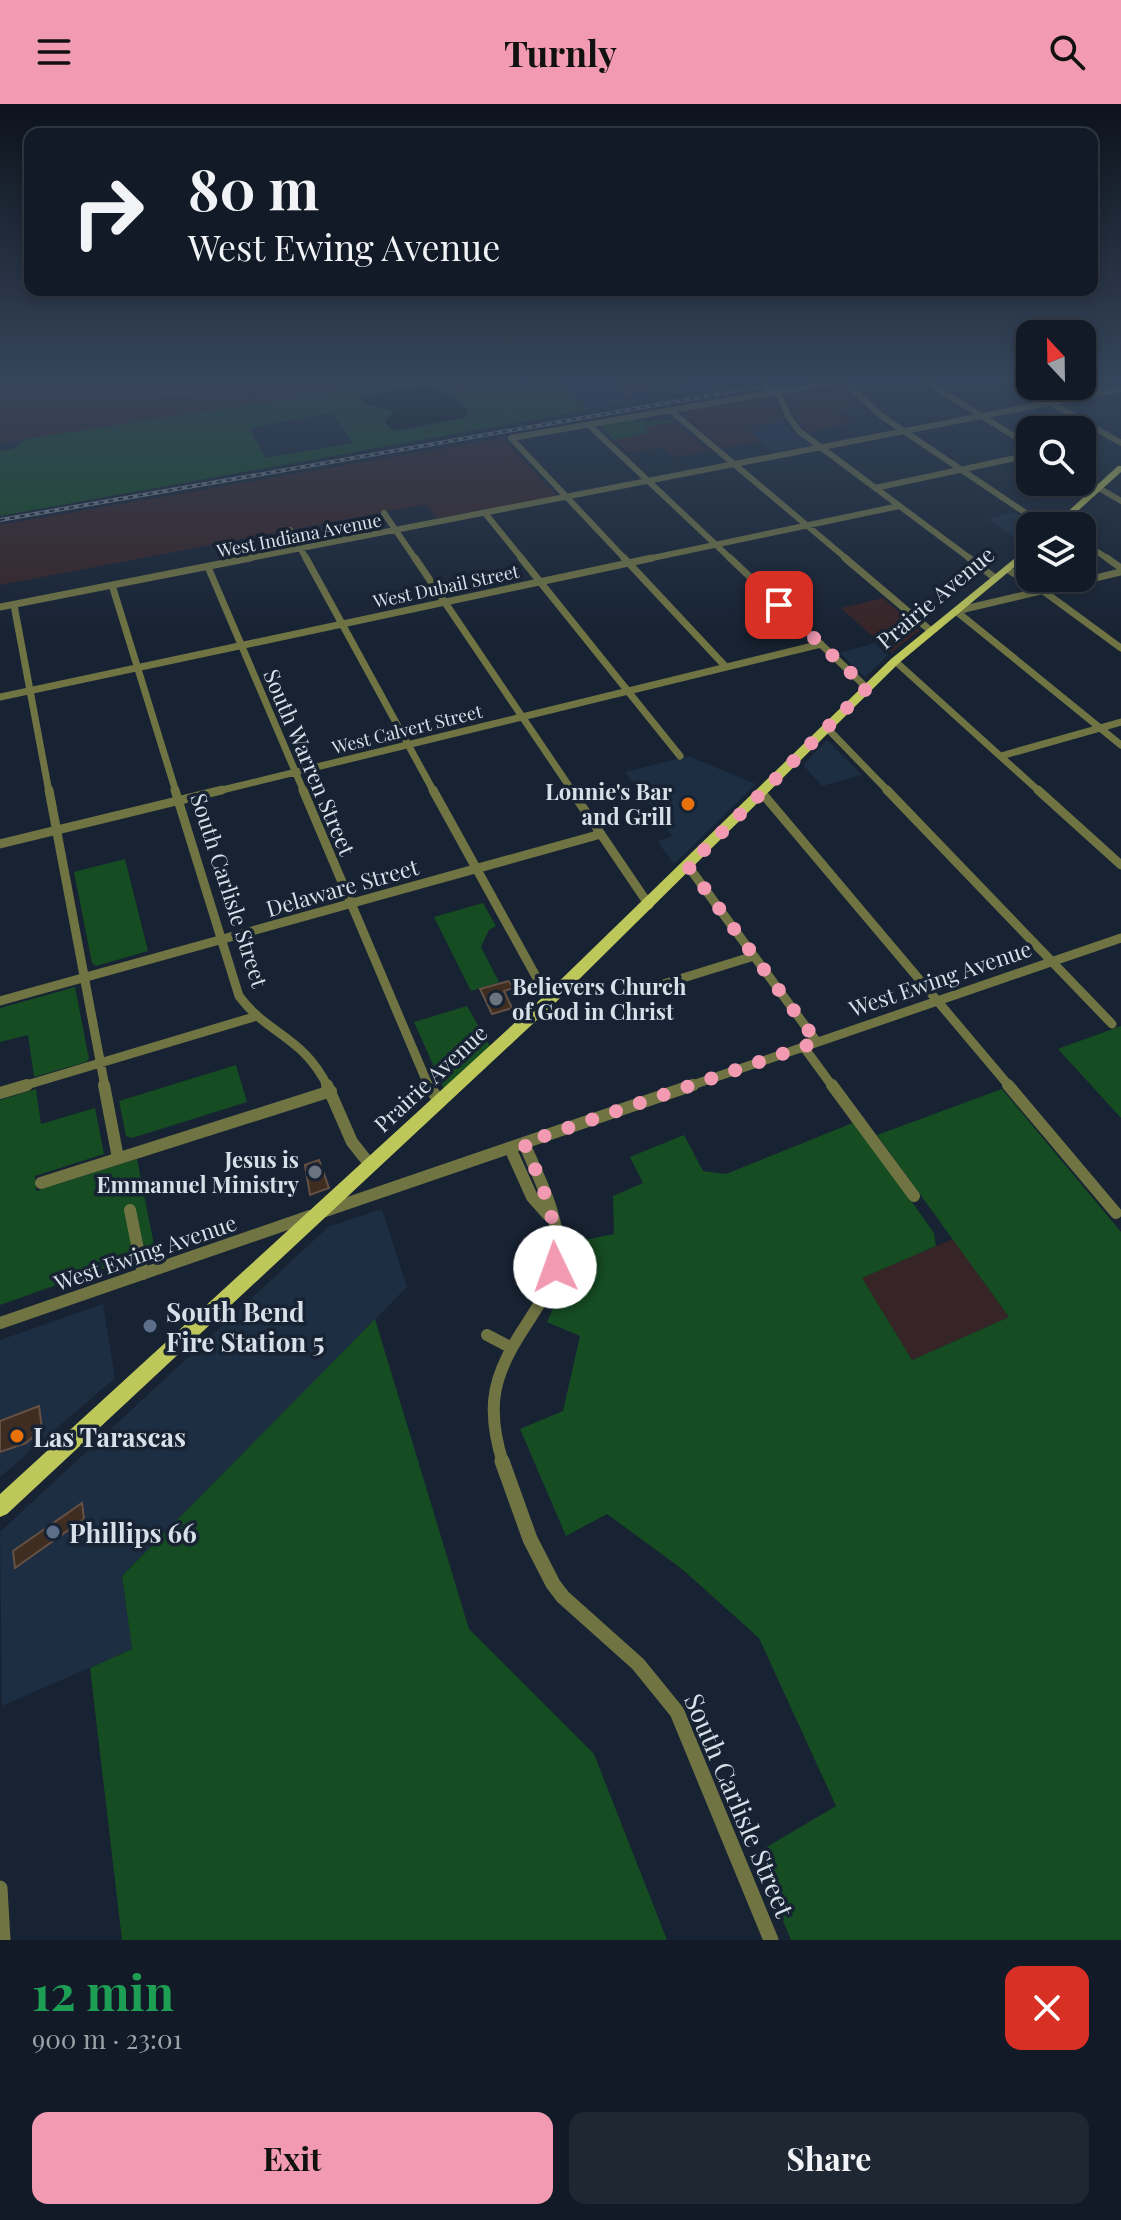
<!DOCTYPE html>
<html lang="en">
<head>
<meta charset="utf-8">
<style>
	:root { --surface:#111a26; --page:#1e2732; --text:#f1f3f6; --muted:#9ca1a7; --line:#303843; --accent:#f19ab2 }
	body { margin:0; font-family:"Playfair Display",serif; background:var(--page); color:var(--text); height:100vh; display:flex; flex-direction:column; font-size:30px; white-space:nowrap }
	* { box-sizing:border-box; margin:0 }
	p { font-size:26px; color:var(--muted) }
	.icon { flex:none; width:44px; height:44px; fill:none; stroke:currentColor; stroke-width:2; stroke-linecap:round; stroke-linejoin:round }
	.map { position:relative; height:1836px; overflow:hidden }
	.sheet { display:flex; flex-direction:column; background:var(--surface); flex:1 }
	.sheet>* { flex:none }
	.guide { position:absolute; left:24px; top:24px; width:1074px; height:168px; border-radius:16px; box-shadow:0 4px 12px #0003,0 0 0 2px var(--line); background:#111a26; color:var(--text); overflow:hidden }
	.needle { width:52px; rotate:338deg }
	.buttons { position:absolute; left:1016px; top:216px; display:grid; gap:16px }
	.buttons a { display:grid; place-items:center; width:80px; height:80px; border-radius:16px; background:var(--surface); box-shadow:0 4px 12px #0003,0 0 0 2px var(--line); font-size:40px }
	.pin { position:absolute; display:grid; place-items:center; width:68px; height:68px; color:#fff; margin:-34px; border-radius:16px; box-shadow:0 4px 12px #0006 }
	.me { position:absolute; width:88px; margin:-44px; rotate:357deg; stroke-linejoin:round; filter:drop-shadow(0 0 6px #0008) }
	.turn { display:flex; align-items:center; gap:28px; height:168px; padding:0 32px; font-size:36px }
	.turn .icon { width:104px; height:104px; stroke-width:2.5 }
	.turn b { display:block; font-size:56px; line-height:68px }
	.round { display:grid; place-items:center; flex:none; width:84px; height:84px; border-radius:16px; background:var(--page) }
	.head { display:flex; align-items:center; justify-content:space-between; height:136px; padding:0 32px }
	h1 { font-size:48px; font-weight:700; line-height:60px; color:#1e9e55 }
	.button { display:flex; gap:16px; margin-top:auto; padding:16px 32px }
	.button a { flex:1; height:92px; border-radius:16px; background:var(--accent); color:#111; font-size:32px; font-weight:700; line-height:92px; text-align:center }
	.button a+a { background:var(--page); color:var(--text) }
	header { display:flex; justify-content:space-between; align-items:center; height:104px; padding:0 32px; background:var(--accent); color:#111; font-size:36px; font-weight:700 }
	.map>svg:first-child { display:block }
</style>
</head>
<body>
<header><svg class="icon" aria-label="menu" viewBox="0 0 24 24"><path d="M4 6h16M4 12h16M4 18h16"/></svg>Turnly<svg class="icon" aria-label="search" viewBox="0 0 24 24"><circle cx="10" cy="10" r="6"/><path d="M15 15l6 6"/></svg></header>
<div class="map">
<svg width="1121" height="1836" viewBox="0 0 1121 1836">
	<rect width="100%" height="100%" fill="#172333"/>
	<path fill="#1d2d42" d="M555 274H749L755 277 588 306Z
		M784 317 790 326 813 342 775 349 744 324Z
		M1015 408 1035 422H1030V435L1024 440 988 415Z
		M875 539 888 551 865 573 840 549Z
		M827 636 862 671 822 682 803 661Z
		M688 652 756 680 674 760 657 737 672 732 625 668Z
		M382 1105 407 1183 122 1472 132 1545 2 1602 0 1428 328 1123Z
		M103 1200 115 1274 0 1373V1236Z"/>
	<path fill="#372427" d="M0 274H424L0 339Z
		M441 274H547L454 289Z
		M837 278 862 302 835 307 852 320 808 328 797 317 792 300 783 288Z
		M771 290 783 316 744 323 760 337 722 344 678 306Z
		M675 318 709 347 675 353 663 343 628 349 614 336 648 330 642 323Z
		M503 334 557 392 437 414 426 400 0 481V421Z
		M883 494 920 526 891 549 841 504Z
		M953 1135 1009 1213 912 1256 861 1174Z"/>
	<path fill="#154c22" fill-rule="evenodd" d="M424 274H441L454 289 555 274 588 306 0 412V347L13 345 26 335ZM425 281 459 297 466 313 400 327 387 314 394 307 360 293ZM333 309 353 339 266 354 249 324Z
		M634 314C648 323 662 309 675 318L643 323 649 329 614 336 599 321Z
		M125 755 148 847 96 862 92 859 74 768Z
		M483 799 496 822 489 826 481 843 499 878 471 887 434 813Z
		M75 883 89 955 86 958 34 973 28 931 0 938V904Z
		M467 902 490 942 444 985 414 918Z
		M1121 922V1014L1058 945Z
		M236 961 247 998 132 1034 126 1032 119 997Z
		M36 985 41 1020 95 1004 104 1050 35 1072 36 1087 137 1055 155 1146 0 1201V996Z
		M1002 985 1121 1128V1836H791L755 1750 836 1702 759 1534 682 1465 607 1410 566 1432 520 1325 563 1307 580 1232 547 1218 569 1170 574 1138 614 1130 613 1092 643 1079 630 1053 684 1031 703 1067 726 1070 855 1018 934 1129 936 1142 862 1174 912 1256 1009 1213 877 1031Z
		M375 1215 469 1525 594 1650 667 1836H122L90 1564 132 1545 122 1472Z"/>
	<path fill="#040f11" d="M425 281 459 297 467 306 466 313 392 326 385 318 394 307 367 300 360 293Z"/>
	<path fill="#402d22" stroke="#655044" stroke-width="2" d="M159 274H254V278L167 292Z
		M608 274H689V278L626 289Z
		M509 877 513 884 504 887 512 904 492 910 480 885Z
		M319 1056 329 1084 310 1091 305 1061Z
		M39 1302 42 1325 26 1339 0 1348V1317Z
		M82 1399 84 1415 15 1464 13 1447Z"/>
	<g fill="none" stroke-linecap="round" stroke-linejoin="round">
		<path stroke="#707443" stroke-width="6" d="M757 274 780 292 788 312 799 327 972 456
			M920 274 1030 342
			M1007 274 1121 339
			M1082 275 1105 287
			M842 276 883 313 1045 422
			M670 306 848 456
			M589 321 732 456
			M511 334 857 274
			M511 334 626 456
			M1082 374 1121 397
			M875 384 1030 351
			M384 409 416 456
			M485 409 523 456
			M290 426 307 456
			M1082 438 1110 456
			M240 456 1121 285
			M643 456 899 402"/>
		<path stroke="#707443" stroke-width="7" d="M306 454 434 688
			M415 454 573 688
			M521 454 680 652
			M624 454 726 563
			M730 454 867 584
			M845 454 931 527
			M969 454 995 474
			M1107 454 1121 464
			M208 463 304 688
			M1007 465 1046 489 1121 544
			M112 481 176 688
			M14 501 49 688
			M0 503 250 454
			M956 507 1121 641
			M956 507 1121 468
			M895 557 1040 688
			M0 593 652 454
			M827 624 889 688
			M1001 652 1121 618
			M214 688 821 540"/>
		<path stroke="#707443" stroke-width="9" d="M49 686 105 983
			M175 686 239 892C268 931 303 932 328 983
			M303 686 429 983
			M433 686 549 896
			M571 686 649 801
			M887 686 1112 920
			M1038 686 1121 761
			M762 689 1010 983
			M0 740 222 686
			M688 762 817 938
			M644 886 754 852
			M0 897 601 730
			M803 942 833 983
			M20 983 257 912
			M687 983 1121 834"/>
		<path stroke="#707443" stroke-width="12" d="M104 981 118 1054
			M327 981 352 1038 371 1062
			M428 981 440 998
			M832 981 914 1092
			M1008 981 1116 1109
			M0 989 27 981
			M510 1044 532 1093 548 1111
			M41 1079 331 987
			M130 1106 143 1170
			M325 1107 693 981
			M0 1219 310 1112
			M487 1231 510 1243
			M503 1359C485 1302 493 1270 526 1221 539 1201 553 1180 557 1156 563 1118 538 1073 524 1039"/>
		<path stroke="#707443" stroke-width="15" d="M502 1357 530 1435 553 1480 563 1493 638 1560 677 1608 771 1836
			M0 1784 3 1836"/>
		<path fill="#bec75a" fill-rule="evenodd" d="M1118 362H1121V368L1061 422H1052Z
			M1030 442V450L899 559 554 900 7 1410 0 1413V1390L544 892 891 555Z"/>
		<defs>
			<path id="rail" d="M0 416 810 274"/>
		</defs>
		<use href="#rail" stroke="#7a8491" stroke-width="4"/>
		<use href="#rail" stroke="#172333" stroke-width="2" stroke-dasharray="5" stroke-linecap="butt"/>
	</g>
	<linearGradient id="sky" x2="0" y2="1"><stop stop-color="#0d131c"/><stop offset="0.52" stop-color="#36455b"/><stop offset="1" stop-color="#36455b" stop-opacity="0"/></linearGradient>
	<rect width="1121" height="531" fill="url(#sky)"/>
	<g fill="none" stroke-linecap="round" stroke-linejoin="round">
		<path stroke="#f19ab2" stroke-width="14" stroke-dasharray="0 25.2" d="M555 1163C562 1125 539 1073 524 1039L817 938 688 762 867 584 779 501"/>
	</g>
	<g fill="#e8710a" stroke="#172333" stroke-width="3">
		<circle cx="688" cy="700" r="8"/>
		<circle cx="17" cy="1332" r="8"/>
	</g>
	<g fill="#6b7280" stroke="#172333" stroke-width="3">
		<circle cx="496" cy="895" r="8"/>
		<circle cx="315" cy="1068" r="8"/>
	</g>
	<g fill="#5c6f8a" stroke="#172333" stroke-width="3">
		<circle cx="150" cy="1222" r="8"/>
		<circle cx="53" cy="1428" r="8"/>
	</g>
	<g text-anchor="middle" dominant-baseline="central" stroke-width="7" stroke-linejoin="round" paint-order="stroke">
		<g font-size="18" fill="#d7dfe9" stroke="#172333">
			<text transform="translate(299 431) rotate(-11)">West Indiana Avenue</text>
			<text transform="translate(446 482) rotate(-12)">West Dubail Street</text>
			<text transform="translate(407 625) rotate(-14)">West Calvert Street</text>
		</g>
		<g font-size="22" fill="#d7dfe9" stroke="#172333">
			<text transform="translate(935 493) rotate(-40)">Prairie Avenue</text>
			<text transform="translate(310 658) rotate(67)">South Warren Street</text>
			<text transform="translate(342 783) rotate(-16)">Delaware Street</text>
			<text transform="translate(230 786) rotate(72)">South Carlisle Street</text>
			<text transform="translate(940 874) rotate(-19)">West Ewing Avenue</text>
			<text transform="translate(430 974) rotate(-43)">Prairie Avenue</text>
			<text transform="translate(145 1148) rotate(-19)">West Ewing Avenue</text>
		</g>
		<g font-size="22" font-weight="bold" fill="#d7dfe9" stroke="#172333" text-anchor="end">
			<text x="672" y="687">Lonnie's Bar<tspan x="672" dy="25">and Grill</tspan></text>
			<text x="512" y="882" text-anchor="start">Believers Church<tspan x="512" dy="25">of God in Christ</tspan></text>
			<text x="299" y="1055">Jesus is<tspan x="299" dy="25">Emmanuel Ministry</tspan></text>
		</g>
		<g font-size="26" font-weight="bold" fill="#d7dfe9" stroke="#172333" text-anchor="start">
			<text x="166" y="1207">South Bend<tspan x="166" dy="30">Fire Station 5</tspan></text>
			<text x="33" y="1332">Las Tarascas</text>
			<text x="69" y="1428">Phillips 66</text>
		</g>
		<g font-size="26" fill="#d7dfe9" stroke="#172333">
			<text transform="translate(740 1701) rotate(67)">South Carlisle Street</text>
		</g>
	</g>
</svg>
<div class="buttons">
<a><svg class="needle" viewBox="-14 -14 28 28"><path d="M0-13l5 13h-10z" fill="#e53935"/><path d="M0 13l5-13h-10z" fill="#9ca1a7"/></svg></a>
<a><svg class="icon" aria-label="search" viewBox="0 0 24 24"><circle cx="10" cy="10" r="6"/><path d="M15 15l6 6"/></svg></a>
<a><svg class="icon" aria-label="layers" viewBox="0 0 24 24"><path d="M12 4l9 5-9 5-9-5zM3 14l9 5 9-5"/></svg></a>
</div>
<div class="pin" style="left:779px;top:501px;background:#d93025"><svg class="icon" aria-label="arrive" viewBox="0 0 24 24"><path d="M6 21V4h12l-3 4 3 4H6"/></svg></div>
<svg class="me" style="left:555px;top:1163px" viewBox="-20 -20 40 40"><circle r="19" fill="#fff"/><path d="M0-13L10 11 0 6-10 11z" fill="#f19ab2"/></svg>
<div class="guide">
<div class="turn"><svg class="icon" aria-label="right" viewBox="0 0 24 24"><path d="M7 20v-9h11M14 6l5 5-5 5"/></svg><div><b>80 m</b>West Ewing Avenue</div></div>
</div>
</div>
<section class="sheet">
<div class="head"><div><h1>12 min</h1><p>900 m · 23:01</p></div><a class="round" style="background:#d93025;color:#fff"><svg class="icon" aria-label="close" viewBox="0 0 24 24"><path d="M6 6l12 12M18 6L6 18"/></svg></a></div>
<div class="button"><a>Exit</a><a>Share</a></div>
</section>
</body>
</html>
